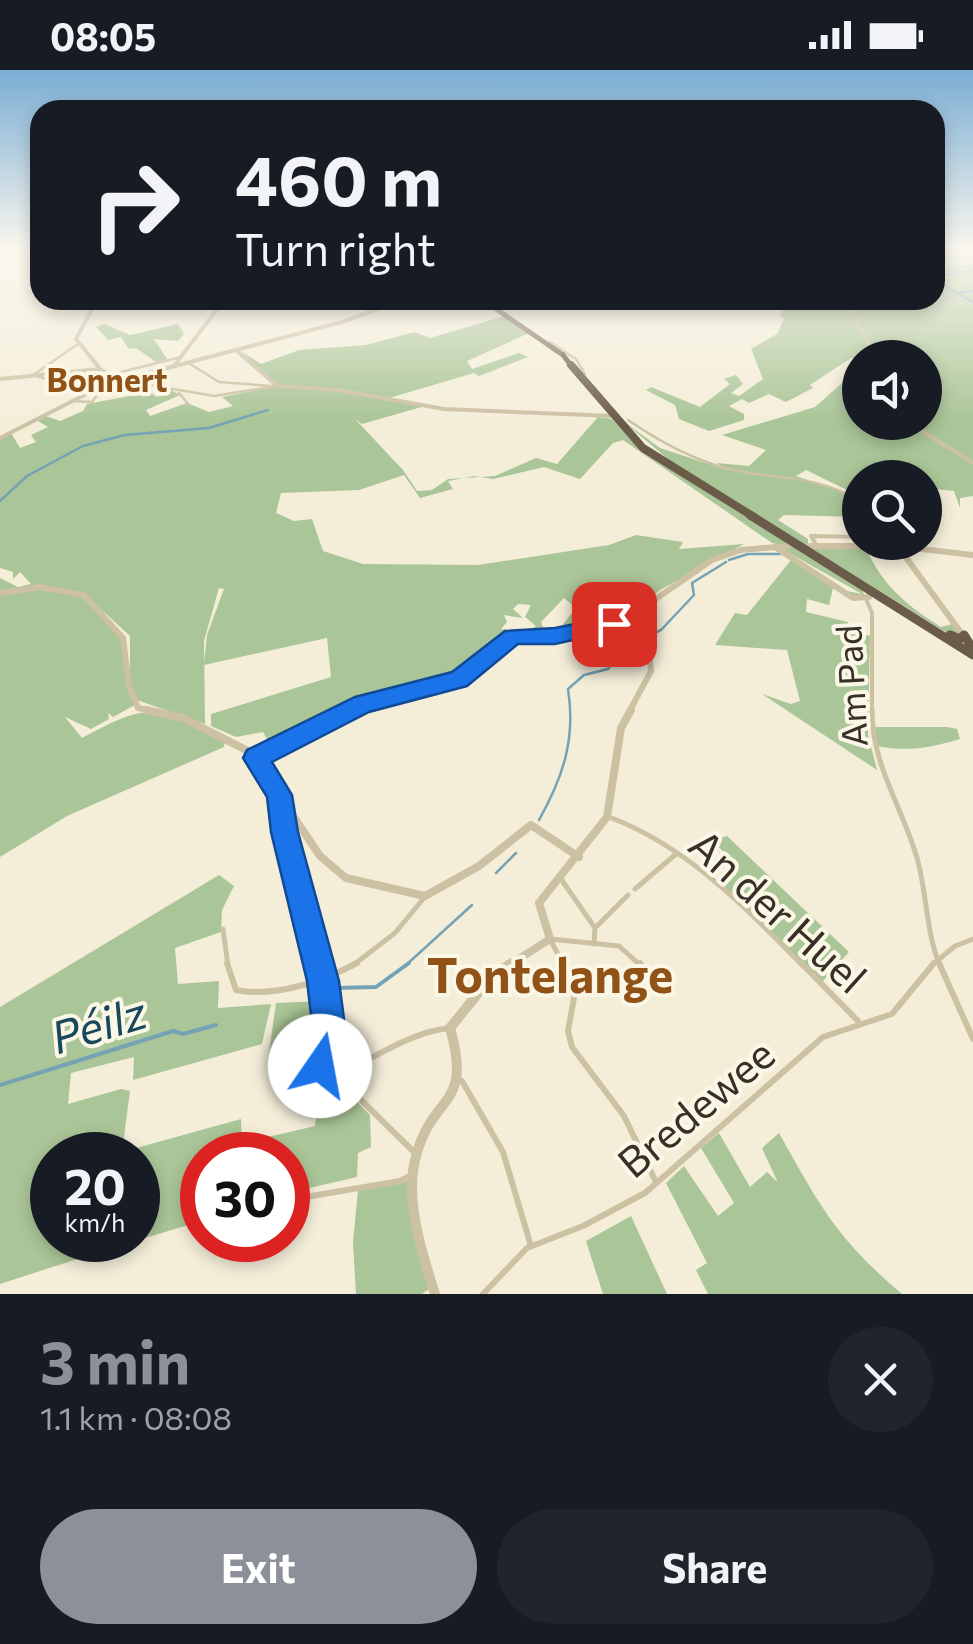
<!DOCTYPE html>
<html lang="en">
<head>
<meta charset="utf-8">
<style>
	:root { --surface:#171b24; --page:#20242c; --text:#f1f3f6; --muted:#9ea1a6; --accent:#8c9099 }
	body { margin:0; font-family:Commissioner,sans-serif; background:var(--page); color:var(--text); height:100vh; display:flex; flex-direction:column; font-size:38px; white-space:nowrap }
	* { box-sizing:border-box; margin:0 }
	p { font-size:32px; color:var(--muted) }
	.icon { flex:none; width:55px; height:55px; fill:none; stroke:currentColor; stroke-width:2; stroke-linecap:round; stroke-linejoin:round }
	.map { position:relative; height:1224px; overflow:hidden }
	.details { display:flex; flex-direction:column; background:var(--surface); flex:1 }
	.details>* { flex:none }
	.guide { position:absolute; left:30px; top:30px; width:915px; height:210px; border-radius:30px; box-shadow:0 5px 15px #0003; background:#171b24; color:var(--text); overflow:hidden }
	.fabs { position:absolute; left:842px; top:270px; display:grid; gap:20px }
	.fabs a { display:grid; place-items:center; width:100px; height:100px; border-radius:50%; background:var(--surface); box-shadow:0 5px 15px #0003; font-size:50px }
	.speed { position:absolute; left:30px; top:1062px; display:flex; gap:20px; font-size:50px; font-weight:700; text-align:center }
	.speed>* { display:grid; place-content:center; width:130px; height:130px; border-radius:50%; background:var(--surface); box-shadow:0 5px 15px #0003; line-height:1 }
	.speed small { font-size:25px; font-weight:400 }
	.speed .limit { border:15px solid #d22; background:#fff; color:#111 }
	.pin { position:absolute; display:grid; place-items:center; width:85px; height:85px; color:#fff; margin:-42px; border-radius:20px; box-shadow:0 5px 15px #0006 }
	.me { position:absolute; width:110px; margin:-55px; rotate:12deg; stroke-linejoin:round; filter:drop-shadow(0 0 8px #0008) }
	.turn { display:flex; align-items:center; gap:35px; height:210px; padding:0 40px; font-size:45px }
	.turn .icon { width:130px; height:130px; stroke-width:2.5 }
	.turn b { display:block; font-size:70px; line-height:85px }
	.round { display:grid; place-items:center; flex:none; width:105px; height:105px; border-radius:52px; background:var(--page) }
	.summary { display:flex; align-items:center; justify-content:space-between; height:170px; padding:0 40px }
	h1 { font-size:60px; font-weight:700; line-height:75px; color:var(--accent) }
	.cta { display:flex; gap:20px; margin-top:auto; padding:20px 40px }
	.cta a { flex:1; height:115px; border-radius:60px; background:var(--accent); color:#fff; font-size:40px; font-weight:700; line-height:115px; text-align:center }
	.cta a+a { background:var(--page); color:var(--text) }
	.status { display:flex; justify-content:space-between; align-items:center; height:70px; padding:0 50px; background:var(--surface); direction:ltr }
	.status svg { height:28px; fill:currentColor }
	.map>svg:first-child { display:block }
</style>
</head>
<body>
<div class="status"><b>08:05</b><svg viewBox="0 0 49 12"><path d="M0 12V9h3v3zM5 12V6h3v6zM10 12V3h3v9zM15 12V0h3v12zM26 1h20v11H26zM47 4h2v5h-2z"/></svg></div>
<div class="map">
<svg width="973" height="1224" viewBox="0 0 973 1224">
	<rect width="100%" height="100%" fill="#f4eed9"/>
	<path fill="#aac597" d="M935 181H973V426L960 428V438L954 421 925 418V408H860L847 420 806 400 796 406 844 423 860 435V447L784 445 778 450 808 469V474L866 478C882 515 907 536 941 557L953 554 960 564 952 566 669 390 623 351 660 378 727 400 717 393 749 396 766 380 722 365 815 337 860 297V352H925V288H851L810 315 813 318 786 332 769 324 749 333 742 329 729 336 744 344V350L709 361 679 349 675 335 646 320 651 317 700 337 730 314 724 309 736 305 743 314 731 323 739 326 763 309 751 279 777 264 784 249 779 245 784 242 759 230H935Z
		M505 246 528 260 527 264 467 291 472 299 519 283 528 287 479 306 474 303 386 329 425 336 362 354 355 349 403 400 417 421 432 420 448 409 495 406 536 388 557 394 598 347 612 349 644 380 861 518 865 526C857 528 852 526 846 521L862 524 784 480 790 477 772 473 623 370 613 373 580 409 544 397 493 409 474 406 448 411 453 419 420 428 404 405 359 420 281 423 276 443 294 451 312 449 323 481 363 494 478 495 609 475 636 465 683 472 679 479 744 474 660 520 630 545 607 555 565 562 560 558 576 538 564 528 541 552 544 560 527 562 536 556 525 547 531 535 518 534 513 539 523 548 504 545 507 552 501 559 526 562 504 563 508 567 495 572 455 608 378 626 271 676 263 662 236 667 211 656V644L331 607 327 568 204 595 207 565 224 519 219 518 204 571 205 654 137 630 130 615V566L94 533 123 568 126 610 135 635 113 647 108 643 109 649 91 659 65 647 82 668C149 632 155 635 225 667L224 677 67 746 0 787V508L18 517 31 514 20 502 13 509V502L0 498V368L11 363 20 378 36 372 31 365 48 357 38 351 46 346 60 351 83 341 87 334 150 322 157 327 171 320 180 325 146 340 150 346 187 333 209 342 233 336 222 327 277 316 241 281 261 294 299 280 366 275 414 262 430 268Z
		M105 254 130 265 178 254 184 264 178 271 154 269 167 289 156 292 136 278 129 279 121 267 108 270 96 257Z
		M791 490 833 518 829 535 807 529 806 542 848 552 847 560 870 566 868 665 877 700 762 624 791 634 800 631 787 580 715 575 735 543 747 545Z
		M873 657H947L957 659 960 669C930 678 908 682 876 676Z
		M727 766 849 882 822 912 718 812 739 794 711 771Z
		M219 805 234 816 222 840 221 862 175 878 178 914 219 911 218 938 271 934 262 974 133 1010 134 987 71 1003 68 1034 121 1019 130 1021 122 1082 241 1049 242 1073 315 1056 319 1017 337 1012 370 1045 371 1077 358 1083 357 1107 288 1123V1085H202V1151L138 1170V1085H52V1170H136L0 1214V937Z
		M321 931 318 979 268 990 276 933Z
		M719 1063 750 1117 767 1102 800 1134 779 1115 762 1078 779 1063C820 1136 836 1168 902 1224H708L696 1200 707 1193 666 1113 684 1096 718 1146 734 1133 701 1078Z
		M409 1111 429 1219 422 1224H356L353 1172 358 1120Z
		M631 1146 667 1224H603L586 1171Z"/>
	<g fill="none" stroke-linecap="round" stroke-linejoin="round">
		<path stroke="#75a2b4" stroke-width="2.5" d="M935 198 946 197
			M935 202 973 195
			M935 207 973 200
			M935 210 957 223 973 221
			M957 223 973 232
			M0 431 27 406 83 376 125 365 209 358 268 340
			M750 484H780
			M729 490 748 484
			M539 750C563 707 576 669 568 619L584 605 608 599 625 577 661 560 694 525 692 513 726 492
			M496 803 516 783
			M405 896 472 835"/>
		<path stroke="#75a2b4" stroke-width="4" d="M334 918 376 917 409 893
			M0 1015 173 961 183 964 216 955"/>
		<path stroke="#cdc1a4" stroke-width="2.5" d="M550 272 576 289 585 304
			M190 294 219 312 272 316
			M113 304 181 287
			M33 305 86 322
			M33 305 78 274
			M138 309 144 314 214 326 277 316
			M122 310 127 320 143 315
			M179 323 189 335
			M71 331 92 332 103 317
			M628 350C660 372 695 391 733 400 779 410 819 405 860 432"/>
		<path stroke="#cdc1a4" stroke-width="4" d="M817 476 811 466 860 467
			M866 529 872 543V642"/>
		<path stroke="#cdc1a4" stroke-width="5" d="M872 640C872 696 902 736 917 788 927 823 926 863 940 896
			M280 733 317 896
			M609 747C687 776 746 838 803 896
			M561 809 595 858 594 874
			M635 819 676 784
			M595 858 628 825
			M223 859 228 896
			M352 896 395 863 424 828
			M564 896 550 869 619 876 641 896
			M931 896 955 876 973 869"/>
		<path stroke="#cdc1a4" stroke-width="6" d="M227 893 236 920C274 928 324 911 357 893
			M316 893 331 957 319 1011C365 998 401 963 450 958
			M563 893 576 917 568 961 572 977 624 1046 656 1112
			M640 893 648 905
			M801 893 858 951
			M939 893 973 969
			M346 1006 362 1031 416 1084
			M462 1011 503 1082 531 1176
			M295 1027 319 1011
			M288 1130 400 1111 412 1105
			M483 1224 527 1178 583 1156 645 1123 823 967 892 944 934 893"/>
		<path stroke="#cdc1a4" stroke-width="4" d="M97 230 76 269 101 300 122 310 342 252 402 230
			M839 230 854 246 876 288
			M238 282 277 316 338 320 444 339 612 346
			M174 296 224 230
			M0 309 99 299
			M908 352 973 393
			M0 368 114 310"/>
		<path stroke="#cdc1a4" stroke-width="6" d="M810 476H896L973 485
			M775 477 853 528 869 527
			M899 478 962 564
			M0 523 40 517 84 525 123 568 129 616 138 638 157 642
			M347 642 459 610 513 566H555L608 556 631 546 712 490 741 480 788 476
			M629 642 651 601 645 547 654 528"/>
		<path stroke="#cdc1a4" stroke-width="8" d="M146 640 183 648 250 682 320 786 346 808 425 826 479 796 531 755 579 787
			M256 688 352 640
			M508 896 550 869 539 833 607 747 621 658 631 640"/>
		<path stroke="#cdc1a4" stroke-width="10" d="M435 1224C422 1183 404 1129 416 1086 433 1022 473 1039 450 958L492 906 512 893"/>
		<path stroke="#7c6c56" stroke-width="5" d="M483 230 563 285"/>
		<path stroke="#6b5c49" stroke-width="5" d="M563 285 573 298"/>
		<path stroke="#6b5c49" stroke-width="8" d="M571 295 643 378 754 447"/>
		<path stroke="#6b5c49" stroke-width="9" d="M750 445 973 585
			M950 565 960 569 964 565 973 579"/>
	</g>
	<linearGradient id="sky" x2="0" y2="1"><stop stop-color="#7aadd3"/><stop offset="0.51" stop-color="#faf7ee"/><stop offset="1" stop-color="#faf7ee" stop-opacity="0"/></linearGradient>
	<rect width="973" height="353" fill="url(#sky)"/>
	<path fill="#1a73e8" stroke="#114b97" stroke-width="2.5" d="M614 546 625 554 622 559 555 574H518L467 616 369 642 272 692 292 725 298 762 339 911 347 972 331 1008 320 1013 308 1008 303 996 314 970 307 911 271 762 267 727 243 688 247 680 355 627 452 602 505 561 555 558Z"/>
	<g text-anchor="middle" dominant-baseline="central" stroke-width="8" stroke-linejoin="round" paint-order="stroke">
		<g font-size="32" font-weight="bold" fill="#905217" stroke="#fbf7e6">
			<text x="107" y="309">Bonnert</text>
		</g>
		<g font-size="35" fill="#383026" stroke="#fbf7e6">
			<text transform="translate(850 616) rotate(-93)">Am Pad</text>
		</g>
		<g font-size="42" fill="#383026" stroke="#fbf7e6">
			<text transform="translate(779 840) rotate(42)">An der Huel</text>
			<text transform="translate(695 1037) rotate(-40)">Bredewee</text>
		</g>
		<g font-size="45" font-style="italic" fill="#17485e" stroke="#fbf7e6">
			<text transform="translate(98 953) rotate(-17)">Péilz</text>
		</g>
		<g font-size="48" font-weight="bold" fill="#905217" stroke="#fbf7e6">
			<text x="550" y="903">Tontelange</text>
		</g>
	</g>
</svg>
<div class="fabs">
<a><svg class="icon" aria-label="sound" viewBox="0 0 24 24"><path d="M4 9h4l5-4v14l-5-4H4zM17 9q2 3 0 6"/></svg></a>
<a><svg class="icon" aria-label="search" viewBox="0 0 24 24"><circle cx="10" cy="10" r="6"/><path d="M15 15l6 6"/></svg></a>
</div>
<div class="speed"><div>20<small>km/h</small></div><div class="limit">30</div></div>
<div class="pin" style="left:614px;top:554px;background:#d93025"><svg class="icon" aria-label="arrive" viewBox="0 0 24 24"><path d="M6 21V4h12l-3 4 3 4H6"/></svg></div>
<svg class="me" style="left:320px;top:996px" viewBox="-20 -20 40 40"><circle r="19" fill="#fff"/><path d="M0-13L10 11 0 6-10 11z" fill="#1a73e8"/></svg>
<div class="guide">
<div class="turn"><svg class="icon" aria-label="right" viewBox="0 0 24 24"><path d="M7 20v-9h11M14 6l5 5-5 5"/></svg><div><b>460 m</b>Turn right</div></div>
</div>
</div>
<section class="details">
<div class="summary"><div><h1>3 min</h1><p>1.1 km · 08:08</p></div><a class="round"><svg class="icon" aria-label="close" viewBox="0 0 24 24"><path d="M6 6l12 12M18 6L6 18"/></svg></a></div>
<div class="cta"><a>Exit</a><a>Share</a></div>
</section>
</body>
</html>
